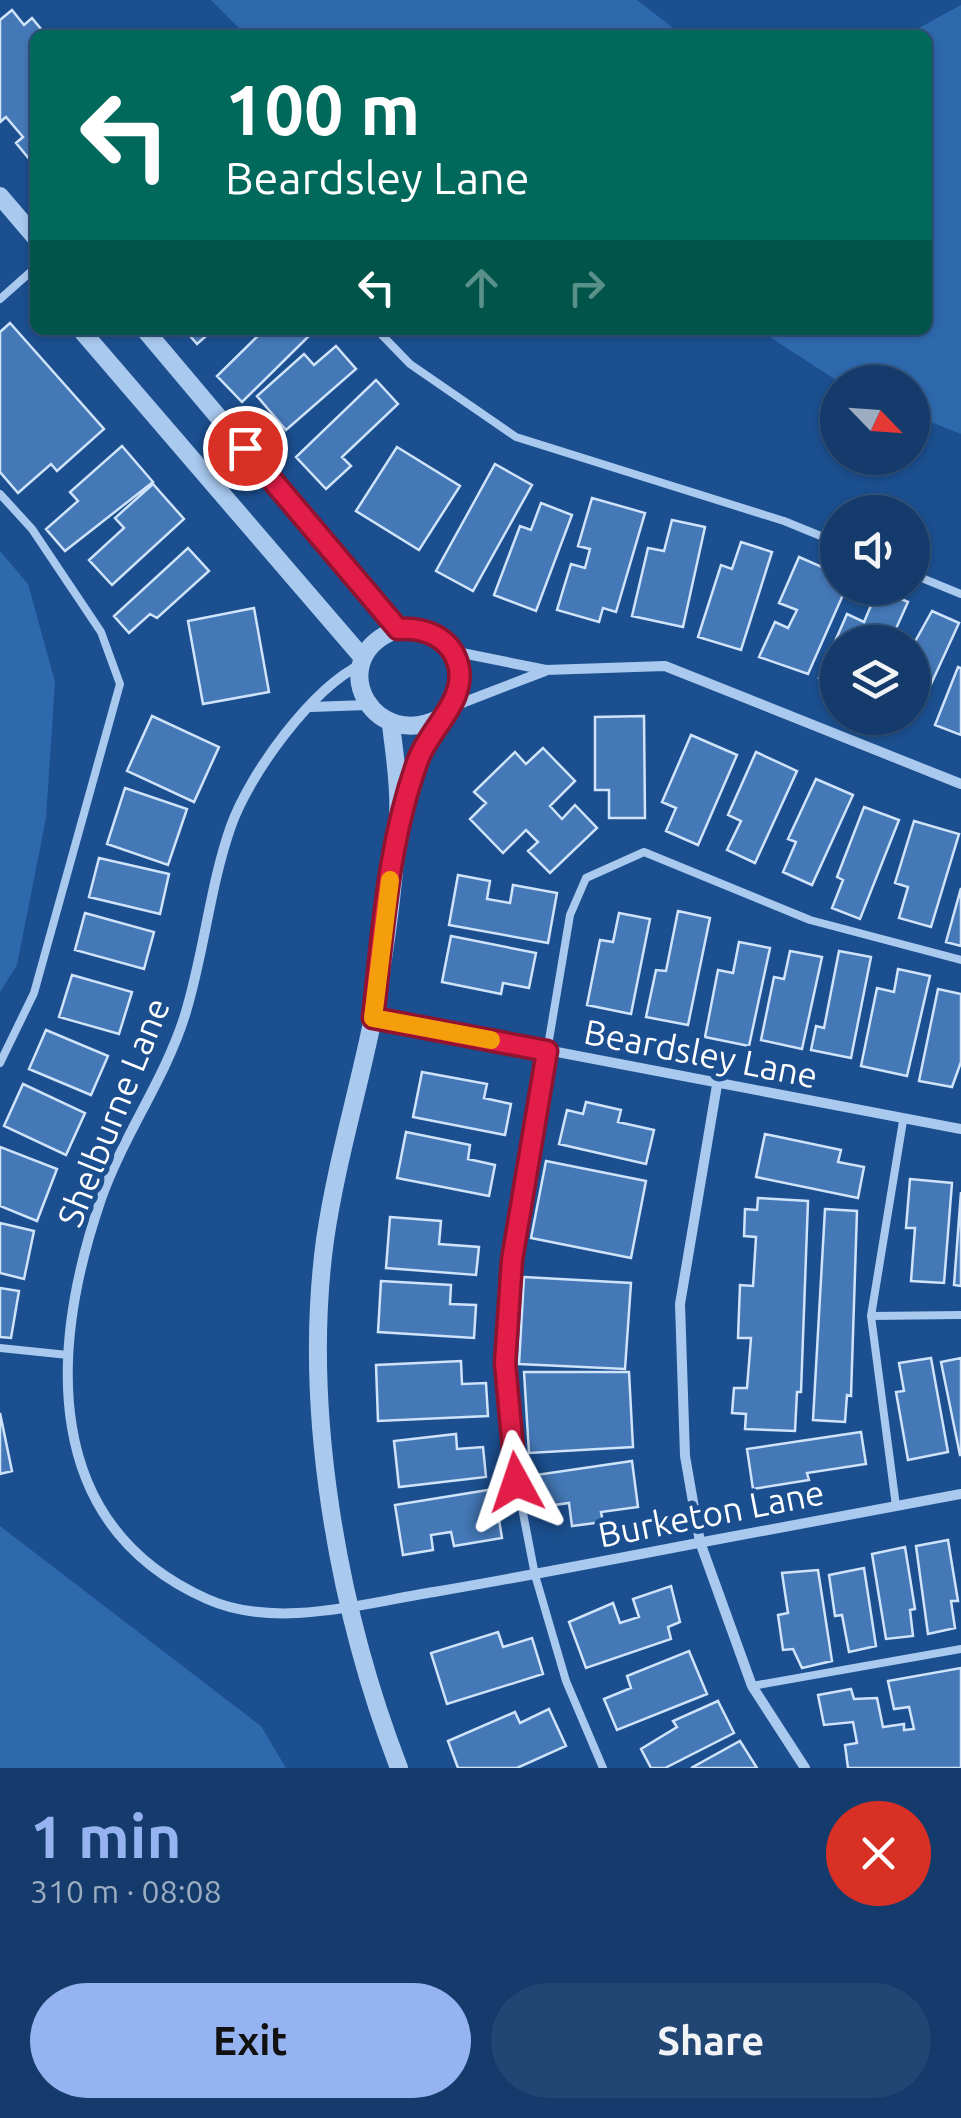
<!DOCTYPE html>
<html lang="en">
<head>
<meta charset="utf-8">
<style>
	:root { --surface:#143b6b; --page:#214673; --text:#f1f3f6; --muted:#9dadc1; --line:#33557e; --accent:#95b2f1 }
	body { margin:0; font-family:Ubuntu,sans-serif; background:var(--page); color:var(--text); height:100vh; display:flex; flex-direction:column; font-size:38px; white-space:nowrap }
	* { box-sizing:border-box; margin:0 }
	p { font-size:32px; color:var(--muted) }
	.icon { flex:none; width:55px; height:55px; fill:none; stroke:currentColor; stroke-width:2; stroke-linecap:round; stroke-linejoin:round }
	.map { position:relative; height:1768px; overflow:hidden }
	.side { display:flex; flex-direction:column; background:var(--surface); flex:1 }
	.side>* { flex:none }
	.banner { position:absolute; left:30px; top:30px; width:902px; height:305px; border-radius:15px; box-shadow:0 2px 8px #0004,0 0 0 2px var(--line); background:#00695c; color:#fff; overflow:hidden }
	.needle { width:65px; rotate:115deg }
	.fabs { position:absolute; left:820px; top:365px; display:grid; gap:20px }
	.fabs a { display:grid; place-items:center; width:110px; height:110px; border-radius:50%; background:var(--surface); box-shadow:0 2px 8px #0004,0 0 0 2px var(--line); font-size:50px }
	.pin { position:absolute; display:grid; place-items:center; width:85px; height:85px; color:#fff; margin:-42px; border:5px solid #fff; border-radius:50%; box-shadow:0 2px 10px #0007 }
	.me { position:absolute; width:110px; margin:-55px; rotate:355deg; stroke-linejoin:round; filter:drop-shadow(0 0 8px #0008) }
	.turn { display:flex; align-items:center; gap:35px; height:210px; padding:0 30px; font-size:45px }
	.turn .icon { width:130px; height:130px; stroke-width:2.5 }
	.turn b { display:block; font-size:70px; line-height:85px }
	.lanes { display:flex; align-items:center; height:95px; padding:0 30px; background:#0003; justify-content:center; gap:50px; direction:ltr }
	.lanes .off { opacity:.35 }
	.round { display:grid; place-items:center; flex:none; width:105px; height:105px; border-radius:52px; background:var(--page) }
	.head { display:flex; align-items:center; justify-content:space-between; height:170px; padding:0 30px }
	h1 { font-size:60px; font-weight:600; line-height:75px; color:var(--accent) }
	.cta { display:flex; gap:20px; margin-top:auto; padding:20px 30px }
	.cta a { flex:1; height:115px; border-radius:60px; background:var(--accent); color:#111; font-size:40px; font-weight:600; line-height:115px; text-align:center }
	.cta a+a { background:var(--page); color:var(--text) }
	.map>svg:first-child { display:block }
</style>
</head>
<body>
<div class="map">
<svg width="961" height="1768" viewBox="0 0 961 1768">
	<rect width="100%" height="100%" fill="#1b4f8f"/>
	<path fill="#2e69ad" d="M211 0H637L682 35H246Z
		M961 5V434L913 415 912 382H839L759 330H928V35H906Z
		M0 551 28 584 55 682 46 818 17 965 0 992Z
		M0 1526 261 1726 286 1768H0Z"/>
	<path fill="#4478b7" stroke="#cfe3fa" stroke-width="2.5" d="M12 10 24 25 32 18 46 35H35V166L16 143 23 137 6 117 0 122V20Z
		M10 323 104 429 57 471 51 464 18 493 0 472V332Z
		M185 330H213L197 344Z
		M264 330H315L242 402 217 376Z
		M336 346 356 369 286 430 257 396 304 354 314 365Z
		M376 380 398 404 342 457 351 466 326 489 296 457Z
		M122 446 153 482 65 551 46 529 78 501 70 492Z
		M397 447 460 486 419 550 356 511Z
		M495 464 532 485 473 591 436 571Z
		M153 484 184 519 112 585 89 560 124 528 115 518Z
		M592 498 645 513 616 612 603 608 599 622 557 610 571 564 585 568 590 549 578 546Z
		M541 503 572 515 536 611 494 595 520 526 531 530Z
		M672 520 705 527 683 627 632 616 648 548 664 551Z
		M741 542 772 552 741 650 698 637 721 565 732 569Z
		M188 548 209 571 157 618 150 614 129 633 114 616Z
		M799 557 838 574V588H846L808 674 759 657 775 622 788 628 797 610 779 603Z
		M878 589 908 602 890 642H838V686L819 678 847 614 864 622Z
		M254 608 269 692 203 704 188 621Z
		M932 611 959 623 916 717 912 716V647Z
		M958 667 961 668V735L935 725Z
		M152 716 219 747 194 802 127 771Z
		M644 716 645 818H609V790H595V717Z
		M691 735 737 755 698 845 666 831 676 808 662 802Z
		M543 748 575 781 550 806 562 819 575 805 597 828 550 873 528 851 538 842 526 830 503 853 470 819 486 803 474 792 515 752 526 764Z
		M756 752 797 771 755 863 727 850 741 821 728 815Z
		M816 779 853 795 812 885 783 872 796 842 788 839Z
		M125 788 187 809 168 865 107 844Z
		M864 807 899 820 860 919 832 908 843 880 837 877Z
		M914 821 959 834 931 927 899 918 908 887 895 883Z
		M99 858 169 874 160 914 89 897Z
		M458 875 490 881 487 899 510 903 513 885 557 893 548 943 449 925Z
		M961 888V946L946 942Z
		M678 911 710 918 688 1025 646 1017 656 970 666 971Z
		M85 913 154 932 144 969 75 950Z
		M619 913 650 919 631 1014 587 1005 600 940 613 942Z
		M451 936 536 953 529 988 503 983 501 994 442 982Z
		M739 942 770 948 749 1046 705 1037 718 970 733 973Z
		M790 951 822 957 802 1049 761 1040 774 977 784 979Z
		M839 951 871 957 851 1058 811 1050 816 1026 824 1028Z
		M898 969 930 976 907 1076 861 1066 877 988 894 992Z
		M72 975 132 992 119 1034 59 1017Z
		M938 989 961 994V1062L952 1087 919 1081Z
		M46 1030 108 1056 91 1095 29 1069Z
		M422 1072 487 1084 484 1098 511 1104 505 1135 413 1117Z
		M23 1084 85 1113 66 1155 4 1126Z
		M586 1102 621 1110 618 1122 654 1130 646 1164 559 1144 567 1110 583 1114Z
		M406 1132 470 1145 468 1159 495 1165 489 1196 397 1178Z
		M765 1134 841 1150 838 1162 864 1167 858 1198 756 1177Z
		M0 1147 57 1169 37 1221 0 1206Z
		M546 1161 646 1181 631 1258 531 1238Z
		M910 1179 952 1183 944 1283 911 1281 915 1228H906Z
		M961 1192V1286L954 1285Z
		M758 1198 808 1201 801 1392H797L795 1431 745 1429 746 1414 732 1413 734 1388H747L751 1338H738L740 1285 753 1286 756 1237 744 1236 745 1209 757 1210Z
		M825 1209 857 1211 851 1396 847 1395 845 1422 813 1420Z
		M390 1217 441 1221 439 1244 479 1247 476 1275 386 1268Z
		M0 1223 34 1231 24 1279 0 1273Z
		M524 1277 631 1283 625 1369 519 1364Z
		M381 1281 451 1285 450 1304 476 1305 474 1338 378 1332Z
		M0 1288 19 1291 11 1338 0 1337Z
		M931 1358 948 1452 908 1460 896 1392 904 1391 899 1363Z
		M961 1358V1455H960L941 1362Z
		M461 1361 462 1384 486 1383 488 1416 378 1421 376 1365Z
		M524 1372H629L633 1447 529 1453Z
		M0 1413 12 1471 0 1474Z
		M861 1432 866 1464 807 1473 809 1480 753 1489 747 1449Z
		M456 1434 457 1449 483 1447 486 1477 399 1487 394 1441Z
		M632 1461 638 1507 601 1512 603 1522 572 1526 569 1503 540 1507 536 1475Z
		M494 1489 502 1538 454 1546 451 1532 431 1535 433 1550 403 1555 395 1505Z
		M948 1540 958 1601H951L955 1628 928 1634 916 1546Z
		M905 1547 915 1609 910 1610 913 1636 886 1639 872 1554Z
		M864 1568 876 1646 849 1652 842 1615 835 1616 829 1575Z
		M818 1570 832 1661 802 1668 793 1649 783 1650 778 1615 788 1613 782 1573Z
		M671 1586 680 1622 668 1627 671 1639 586 1668 569 1622 613 1603 620 1623 639 1617 633 1599Z
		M498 1632 503 1647 532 1638 543 1674 447 1704 431 1653Z
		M689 1651 707 1694 617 1730 604 1699 631 1688 627 1676Z
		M961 1668V1768H848L845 1745 857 1743 853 1722 824 1725 818 1695 851 1689 854 1699 877 1698 883 1727 904 1724V1730L914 1729 909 1707 894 1709 888 1681Z
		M718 1701 734 1733 665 1768H651L641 1749 677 1727 673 1721Z
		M549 1709 566 1746 517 1768H458L448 1741 515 1712 520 1723Z
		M740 1741 757 1768H691Z"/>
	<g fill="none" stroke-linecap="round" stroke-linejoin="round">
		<path stroke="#a9c9ee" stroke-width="8" d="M0 299 35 268
			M377 330 410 364 516 437 784 521 838 543
			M0 494 32 529 101 632 120 684 34 993 0 1063
			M912 574 961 594
			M871 1316 961 1315
			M0 1348 68 1355
			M896 1506 871 1316 903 1121
			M752 1686 961 1649
			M603 1768 566 1681 535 1575 517 1482 505 1363 512 1260 570 915 586 878 644 852 810 920 961 960"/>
		<path stroke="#a9c9ee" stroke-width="10" d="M452 651 546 670 665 666 961 784
			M362 664C312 688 250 773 231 826 210 885 204 954 185 1015 165 1079 123 1136 101 1199 50 1348 39 1524 207 1599 276 1630 363 1603 434 1592 522 1577 610 1560 698 1543 785 1526 873 1511 961 1494
			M311 707 367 705
			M449 708 545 671
			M373 1017 961 1129
			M717 1085 680 1304 685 1456 700 1542 752 1686 805 1768"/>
		<path stroke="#a9c9ee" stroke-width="18" d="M0 196 35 237
			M81 330 363 658
			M145 330 397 629
			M391 724C394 753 400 785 398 815 395 881 385 953 373 1018 358 1092 336 1164 325 1240 302 1410 338 1610 399 1768
			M401 807C408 787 414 767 422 748 437 714 489 668 436 636 421 626 401 625 385 635 328 668 375 751 440 718"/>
	</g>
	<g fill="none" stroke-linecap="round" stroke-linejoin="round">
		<defs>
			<path id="route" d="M245 448 398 629C423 627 450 636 458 664 468 700 429 729 418 760 388 842 383 931 373 1018L547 1051 512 1260 505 1363 516 1482"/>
		</defs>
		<use href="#route" stroke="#92132f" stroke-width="25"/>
		<use href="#route" stroke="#e11d48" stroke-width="18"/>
		<path stroke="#f59e0b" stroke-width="18" d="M390 880 373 1018 491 1040"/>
	</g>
	<g text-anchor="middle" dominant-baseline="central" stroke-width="10" stroke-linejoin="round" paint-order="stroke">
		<g font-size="35" fill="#fff" stroke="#1b4f8f">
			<text transform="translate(701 1053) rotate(11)">Beardsley Lane</text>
			<text transform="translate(113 1112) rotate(-68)">Shelburne Lane</text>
			<text transform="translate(711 1513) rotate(-11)">Burketon Lane</text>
		</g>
	</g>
</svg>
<div class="fabs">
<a><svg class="needle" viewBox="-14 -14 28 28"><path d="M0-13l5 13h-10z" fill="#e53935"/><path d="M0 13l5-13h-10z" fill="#9dadc1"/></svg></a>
<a><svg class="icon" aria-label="sound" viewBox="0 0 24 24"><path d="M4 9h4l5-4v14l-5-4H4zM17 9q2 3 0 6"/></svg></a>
<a><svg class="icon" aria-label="layers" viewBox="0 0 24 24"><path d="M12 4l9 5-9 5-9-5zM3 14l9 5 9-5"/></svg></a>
</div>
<div class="pin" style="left:245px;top:448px;background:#d93025"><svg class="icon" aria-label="arrive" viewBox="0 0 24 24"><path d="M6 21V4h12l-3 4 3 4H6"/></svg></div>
<svg class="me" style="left:516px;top:1482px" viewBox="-20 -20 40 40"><path d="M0-17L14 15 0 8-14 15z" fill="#e11d48" stroke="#fff" stroke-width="4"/></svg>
<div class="banner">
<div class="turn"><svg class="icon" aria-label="left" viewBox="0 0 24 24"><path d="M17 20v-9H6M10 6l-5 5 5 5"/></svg><div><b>100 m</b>Beardsley Lane</div></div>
<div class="lanes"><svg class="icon" aria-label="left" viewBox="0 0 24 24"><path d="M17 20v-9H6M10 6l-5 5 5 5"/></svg><svg class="icon off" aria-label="ahead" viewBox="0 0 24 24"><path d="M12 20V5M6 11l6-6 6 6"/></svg><svg class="icon off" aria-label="right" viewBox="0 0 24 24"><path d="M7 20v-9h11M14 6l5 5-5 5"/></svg></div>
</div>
</div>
<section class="side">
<div class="head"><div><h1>1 min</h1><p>310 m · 08:08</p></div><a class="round" style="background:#d93025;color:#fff"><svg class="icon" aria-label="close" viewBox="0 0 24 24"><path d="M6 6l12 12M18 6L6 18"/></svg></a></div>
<div class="cta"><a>Exit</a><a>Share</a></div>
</section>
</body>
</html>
